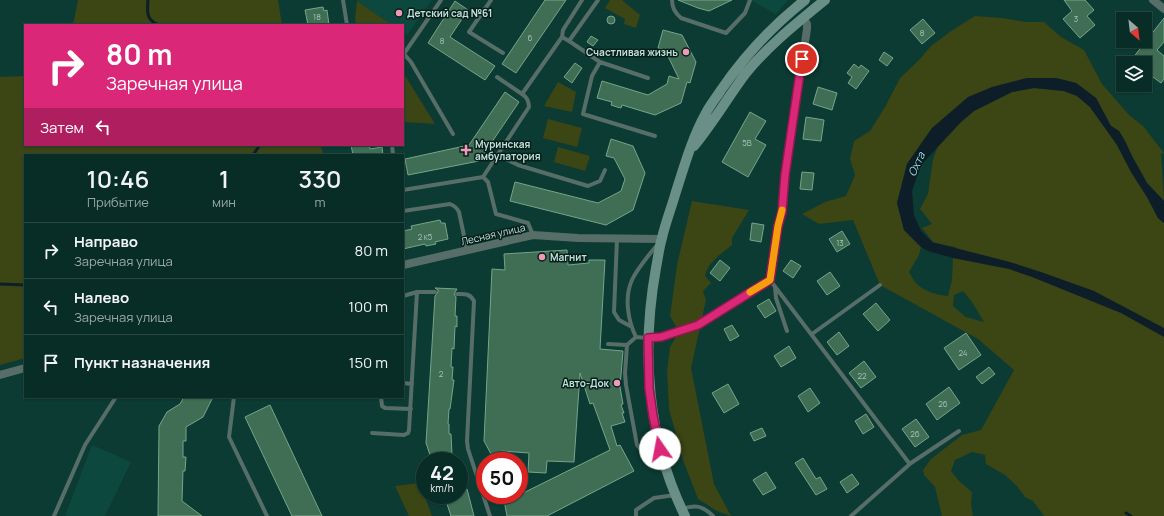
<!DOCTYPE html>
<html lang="ru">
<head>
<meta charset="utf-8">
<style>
	:root { --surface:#082c26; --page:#163832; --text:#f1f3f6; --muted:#98a7a7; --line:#294843 }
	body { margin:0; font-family:Manrope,sans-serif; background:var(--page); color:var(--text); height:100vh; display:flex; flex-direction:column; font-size:15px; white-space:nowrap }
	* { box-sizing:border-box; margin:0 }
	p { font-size:13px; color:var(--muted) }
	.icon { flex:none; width:22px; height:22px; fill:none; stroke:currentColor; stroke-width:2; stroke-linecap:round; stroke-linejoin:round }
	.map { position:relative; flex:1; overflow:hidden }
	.sheet { position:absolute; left:24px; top:154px; width:380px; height:244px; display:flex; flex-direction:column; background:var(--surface); border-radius:0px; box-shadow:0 1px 3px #0004,0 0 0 1px var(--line) }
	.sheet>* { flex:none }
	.banner { position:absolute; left:24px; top:24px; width:380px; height:122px; border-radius:0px; box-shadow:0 1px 3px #0004,0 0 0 1px var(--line); background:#db2777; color:#fff; overflow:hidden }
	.needle { width:26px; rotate:152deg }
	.controls { position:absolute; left:1116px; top:12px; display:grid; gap:8px }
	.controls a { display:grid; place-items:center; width:36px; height:36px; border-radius:0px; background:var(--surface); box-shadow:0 1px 3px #0004,0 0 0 1px var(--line); font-size:20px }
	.speed { position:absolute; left:416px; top:452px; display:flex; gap:8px; font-size:20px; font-weight:700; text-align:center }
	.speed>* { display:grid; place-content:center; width:52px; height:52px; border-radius:50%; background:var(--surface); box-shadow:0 1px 3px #0004,0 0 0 1px var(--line); line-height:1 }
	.speed small { font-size:10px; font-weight:400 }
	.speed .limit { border:6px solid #d22; background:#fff; color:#111 }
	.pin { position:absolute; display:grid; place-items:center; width:34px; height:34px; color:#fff; margin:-17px; border:2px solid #fff; border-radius:50%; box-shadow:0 1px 4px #0007 }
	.me { position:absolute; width:44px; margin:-22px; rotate:348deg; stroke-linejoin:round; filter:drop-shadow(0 0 3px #0008) }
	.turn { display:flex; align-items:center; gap:14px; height:84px; padding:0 16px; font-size:18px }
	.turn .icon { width:52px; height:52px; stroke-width:2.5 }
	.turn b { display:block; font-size:28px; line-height:34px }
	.then { display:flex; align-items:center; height:38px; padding:0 16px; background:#0003; gap:8px; font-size:15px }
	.eta { display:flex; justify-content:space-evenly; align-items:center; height:68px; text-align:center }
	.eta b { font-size:24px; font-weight:600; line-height:28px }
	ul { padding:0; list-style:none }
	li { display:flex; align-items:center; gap:12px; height:56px; padding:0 16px; border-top:1px solid var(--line) }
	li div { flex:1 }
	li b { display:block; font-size:15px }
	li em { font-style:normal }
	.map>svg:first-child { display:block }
</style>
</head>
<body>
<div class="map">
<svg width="1164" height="516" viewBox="0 0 1164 516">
	<rect width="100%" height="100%" fill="#0b3b33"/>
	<path fill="#0d483e" d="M357 0H432L407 35 403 32V25H392L357 1Z
		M750 0H788L776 14Z
		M92 445 131 462 105 516H65Z"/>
	<path fill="#3c4514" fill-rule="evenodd" d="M78 0H278L282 25H73Z
		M610 0H622L640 15 636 28 624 24 625 19 605 8Z
		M357 1 392 25H356L355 18Z
		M975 16 1003 18 1025 22H1044L1061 37 1084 50 1102 84 1129 115 1143 126 1164 153 1161 154 1164 201 1147 183 1132 156 1125 141 1119 131 1111 126 1096 98 1076 83 1056 78H1027L932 128 907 164 897 203 904 230 921 247 919 255 909 272C911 275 913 280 916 283 923 291 937 295 948 296L952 280 953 258 966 260 958 252 955 247 934 243 922 228 932 224 920 209 928 194 933 159 938 146 961 122 974 111 1012 92 1034 88 1064 91 1077 96 1090 107 1117 145 1131 172 1147 197 1158 218 1164 223V516H1044L1033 501 1025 497 1017 486 1005 475 986 464 985 455 972 452 955 460 951 471 959 481 972 492 971 504 973 516H942L935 487 924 475 923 470 931 459 962 435 981 430 1014 370 978 339 880 285 853 220 819 224 802 214 825 202 846 196 855 175 850 159 854 141 870 131 885 107 900 78 919 60 931 46 951 31ZM963 291 972 302 984 322 966 317 953 306 954 295Z
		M25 76V145H320L324 155H25V358L0 365V77Z
		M406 77 435 124 403 122V80Z
		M558 82 576 92 572 112 544 106Z
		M548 119 582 128 577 147 543 138Z
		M558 147 590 156 585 171 554 162Z
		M692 201 749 210 732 238V245C721 254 708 262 705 276L711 283 703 291 706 300 691 368 714 484 731 516 717 511 698 499 683 460 669 409 667 371 670 347 679 332 670 316 672 302 677 265Z
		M420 483 432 516H409L395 486Z"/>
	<path fill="#0e1e28" d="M1027 78H1056L1076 83 1096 98 1111 126 1119 131 1125 141 1132 156 1147 183 1164 201V223L1158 218 1147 197 1131 172 1117 145 1090 107 1077 96 1064 91 1034 88 1012 92 974 111 961 122 921 165 912 191 914 215 921 231 932 242 1010 262 1041 272 1094 291 1164 328V337L1121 313 1032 277 1009 269 953 258 928 251 921 247 904 230 897 203 907 164 932 128 968 97 992 87Z"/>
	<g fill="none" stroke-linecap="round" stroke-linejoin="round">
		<path stroke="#0e1e28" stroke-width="3" d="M148 0C147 12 146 20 159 25
			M253 155 260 145
			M0 284 25 285
			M1126 513 1131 516"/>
	</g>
	<path fill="#406e54" stroke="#76a589" d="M545 0H566L516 73 502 64Z
		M678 0H732L709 11 698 8Z
		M1064 0H1085L1094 10 1087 16 1095 25 1080 38 1063 19 1072 11Z
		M455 1 468 10 450 37 495 66 485 80 428 43Z
		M323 7 324 11 327 10 329 25H308L305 10Z
		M607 20a4 4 0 1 1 8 0a4 4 0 1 1-8 0Z
		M1164 18V42L1157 50 1164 56V79L1161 83 1145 71V63H1129Z
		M923 19 935 33 922 44 910 30Z
		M663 30 682 35 696 62 690 83 687 82 681 103 655 115 622 105 621 108 617 107 611 105 612 102 597 98 602 81 648 95 667 84 669 76 679 79 665 50 658 48Z
		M591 36 598 40 593 46 587 42Z
		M884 52 893 58 887 66 879 60Z
		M575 63 582 68 572 83 564 77Z
		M854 64 859 68 861 65 869 71 856 89 848 83 852 77 847 73Z
		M818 87 837 93 832 110 813 104Z
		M505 92 519 102 479 161 408 175 405 159 469 145Z
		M750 112 766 121 755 139 766 145 748 177 722 162Z
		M806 117 824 120 821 141 803 139Z
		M611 139 633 146 645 173 633 210 606 225 510 201 515 182 598 203 621 191 625 179 614 158 606 156Z
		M351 145H369L370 149 382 147 383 155H353Z
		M802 172 814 173 812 190 800 189Z
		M440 220 441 223H445L448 239 435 242 436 244 426 246 425 244 403 249V231L412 229 411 226Z
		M752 223 764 225 761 242 750 240Z
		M842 231 850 244 837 252 829 239Z
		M567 250 568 265 589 263V260H605L600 349 623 351 620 387 623 404 621 405 624 413H622L625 422 611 426 617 446 620 445 634 471 547 516H507L503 495H511V499L610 450 593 403 590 404 580 373 574 462 547 461 546 473 528 472 529 453 502 451 504 461H496V458L491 459V454L484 441 492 269 505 270 504 254Z
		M720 260 730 268 720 281 710 273Z
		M791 260 801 266 793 278 783 271Z
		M830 272 840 286 827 295 817 281Z
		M435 288 457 289 454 294 456 297 455 316H457V327L455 326 454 349 452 348 451 367H453L452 380H454L450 409H449L448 424H449V434H451L452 455 454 461H432L426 443 435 296 438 292V290Z
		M769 299 776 311 765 318 757 306Z
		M876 303 890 320 878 331 863 314Z
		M732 325 739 336 730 341 724 329Z
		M839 332 849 346 837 355 827 342Z
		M966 333 981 355 959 370 944 348Z
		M789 346 796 358 781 367 774 356Z
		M864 361 876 377 861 388 849 373Z
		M989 367 995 374 982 384 976 377Z
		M728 384 739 404 724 413 712 393Z
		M949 387 960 403 937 420 926 404Z
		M810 388 820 403 808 412 798 396Z
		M184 397H213L203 417 186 427V441H183V457H186L185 471H183L182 501 202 516H158L159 426 167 412 180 404Z
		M270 405 322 516H292L245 417Z
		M866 414 874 427 863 434 855 421Z
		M916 419 929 437 915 447 902 429Z
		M762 428 766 436 754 441 750 433Z
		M803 458 816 479 820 477 827 489 816 495 795 463Z
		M766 472 776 488 763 495 753 480Z
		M852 474 859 484 847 493 840 482Z
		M459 475H460L465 489H467L474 516H451L444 495H459Z"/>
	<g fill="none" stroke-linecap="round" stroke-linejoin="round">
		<path stroke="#576e68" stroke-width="4" d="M343 0 347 25
			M491 0 469 32 503 53
			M672 0C672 8 675 13 681 18L726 33 745 13 750 0
			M562 37 569 41 598 0
			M569 41 600 62
			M404 54 411 62 453 134
			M403 55 441 0
			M497 77 522 94
			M648 78 600 62 592 76 583 114 655 136
			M392 145 393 155
			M498 155 518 165 588 186 600 181 605 170
			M403 190 483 177
			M403 211 450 204C455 206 457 208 459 212L467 250
			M533 235 528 223 496 214 488 182 483 177 529 107C529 101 527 97 522 94L562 37 563 30 582 0
			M617 239 614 312 619 320 632 327
			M770 280 909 463H911L959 431
			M775 287 776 298 787 331
			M457 294C464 294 470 293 474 301L467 441 468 449 490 516
			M403 296 417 292H435
			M812 334 880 285
			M636 337C628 321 624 297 632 280 638 267 649 255 658 244
			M648 338 636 337 627 345 625 373 626 385 637 445 642 450 660 449
			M608 344 627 345
			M403 383 412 384
			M234 397 229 437 267 516
			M381 397 382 406 385 408 411 409
			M372 433 404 435 408 433 409 430 417 292
			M682 509C695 504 703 506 713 516
			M54 516 85 445 116 397
			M636 516V510L654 498 675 495
			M851 516 911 463"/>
		<path stroke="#576e68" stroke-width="8" d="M1153 0 1164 9
			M403 265 533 235 578 238 661 239
			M648 338 661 337 675 333 697 325 770 280 778 226 782 212 785 175 807 29V24L803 18
			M0 375 25 368"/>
		<path stroke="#6a8f86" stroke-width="10" d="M694 146C713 123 728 97 746 73 769 45 797 23 825 0
			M685 516C647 439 641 351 656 268 658 258 659 248 662 238 665 224 671 209 675 195 684 167 692 138 706 113 710 105 716 98 721 90 745 55 771 27 805 0"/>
	</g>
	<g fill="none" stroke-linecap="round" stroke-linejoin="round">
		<defs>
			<path id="route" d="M660 449 653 416 649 388 648 338 661 337 698 325 770 280 778 226 782 212 785 175 802 59"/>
		</defs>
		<use href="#route" stroke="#8e194d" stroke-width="10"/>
		<use href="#route" stroke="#db2777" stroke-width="7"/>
		<path stroke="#f59e0b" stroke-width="7" d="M750 292 770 280 778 226 782 210"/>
	</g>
	<g fill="#f09ab7" stroke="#061f1a" stroke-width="1.5">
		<circle cx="399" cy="13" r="4"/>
		<circle cx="686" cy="52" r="4"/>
		<path d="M464 144h4v4h4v4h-4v4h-4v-4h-4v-4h4z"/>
		<circle cx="542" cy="257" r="4"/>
		<circle cx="617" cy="383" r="4"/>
	</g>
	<g text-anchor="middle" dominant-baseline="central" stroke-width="3" stroke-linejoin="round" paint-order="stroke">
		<g font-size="8" fill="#a2c3b7">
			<text x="317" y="16">18</text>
			<text x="1076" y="18">3</text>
			<text x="922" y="32">8</text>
			<text x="530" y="37">6</text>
			<text x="442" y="40">8</text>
			<text x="747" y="142">5В</text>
			<text x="425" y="236">2 к5</text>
			<text x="840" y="242">13</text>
			<text x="963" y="352">24</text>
			<text x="441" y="373">2</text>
			<text x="862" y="375">22</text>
			<text x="943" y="403">26</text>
			<text x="915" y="433">26</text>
		</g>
		<g font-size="10" font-weight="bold" fill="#c2dfd8" stroke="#061f1a" text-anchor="start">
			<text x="407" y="13">Детский сад №61</text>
			<text x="678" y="52" text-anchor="end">Счастливая жизнь</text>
			<text x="475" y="144">Муринская<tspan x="475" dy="12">амбулатория</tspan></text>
			<text x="550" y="257">Магнит</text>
			<text x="609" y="383" text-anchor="end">Авто-Док</text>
		</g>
		<g font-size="10" fill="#c2dfd8" stroke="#061f1a">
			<text transform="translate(493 234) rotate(-13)">Лесная улица</text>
		</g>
		<g font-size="11" font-style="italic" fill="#9ed0f2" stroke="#061f1a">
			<text transform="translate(916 164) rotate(-65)">Охта</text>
		</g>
	</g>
</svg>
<div class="controls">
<a><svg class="needle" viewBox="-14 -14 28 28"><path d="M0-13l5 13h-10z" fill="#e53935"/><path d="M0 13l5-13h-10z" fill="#98a7a7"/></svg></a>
<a><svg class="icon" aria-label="layers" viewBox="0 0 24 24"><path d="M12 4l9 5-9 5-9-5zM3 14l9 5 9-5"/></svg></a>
</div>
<div class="speed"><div>42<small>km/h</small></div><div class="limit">50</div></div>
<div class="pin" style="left:802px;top:59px;background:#d93025"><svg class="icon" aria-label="arrive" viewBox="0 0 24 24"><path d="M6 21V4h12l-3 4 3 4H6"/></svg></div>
<svg class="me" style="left:660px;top:449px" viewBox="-20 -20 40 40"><circle r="19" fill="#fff"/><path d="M0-13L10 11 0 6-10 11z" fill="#db2777"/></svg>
<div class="banner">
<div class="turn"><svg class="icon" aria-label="right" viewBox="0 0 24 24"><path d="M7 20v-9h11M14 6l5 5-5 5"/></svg><div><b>80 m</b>Заречная улица</div></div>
<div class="then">Затем<svg class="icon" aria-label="left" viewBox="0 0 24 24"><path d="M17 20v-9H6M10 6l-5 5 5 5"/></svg></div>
</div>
<section class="sheet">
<div class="eta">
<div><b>10:46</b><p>Прибытие</p></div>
<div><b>1</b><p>мин</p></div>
<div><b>330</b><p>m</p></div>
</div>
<ul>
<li><svg class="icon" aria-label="right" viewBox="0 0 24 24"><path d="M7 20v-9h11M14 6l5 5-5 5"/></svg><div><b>Направо</b><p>Заречная улица</p></div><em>80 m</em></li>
<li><svg class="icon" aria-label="left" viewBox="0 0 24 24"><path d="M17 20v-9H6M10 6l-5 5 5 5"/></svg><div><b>Налево</b><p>Заречная улица</p></div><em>100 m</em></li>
<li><svg class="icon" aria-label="arrive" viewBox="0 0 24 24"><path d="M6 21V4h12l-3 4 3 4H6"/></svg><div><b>Пункт назначения</b></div><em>150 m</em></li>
</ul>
</section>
</div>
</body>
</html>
